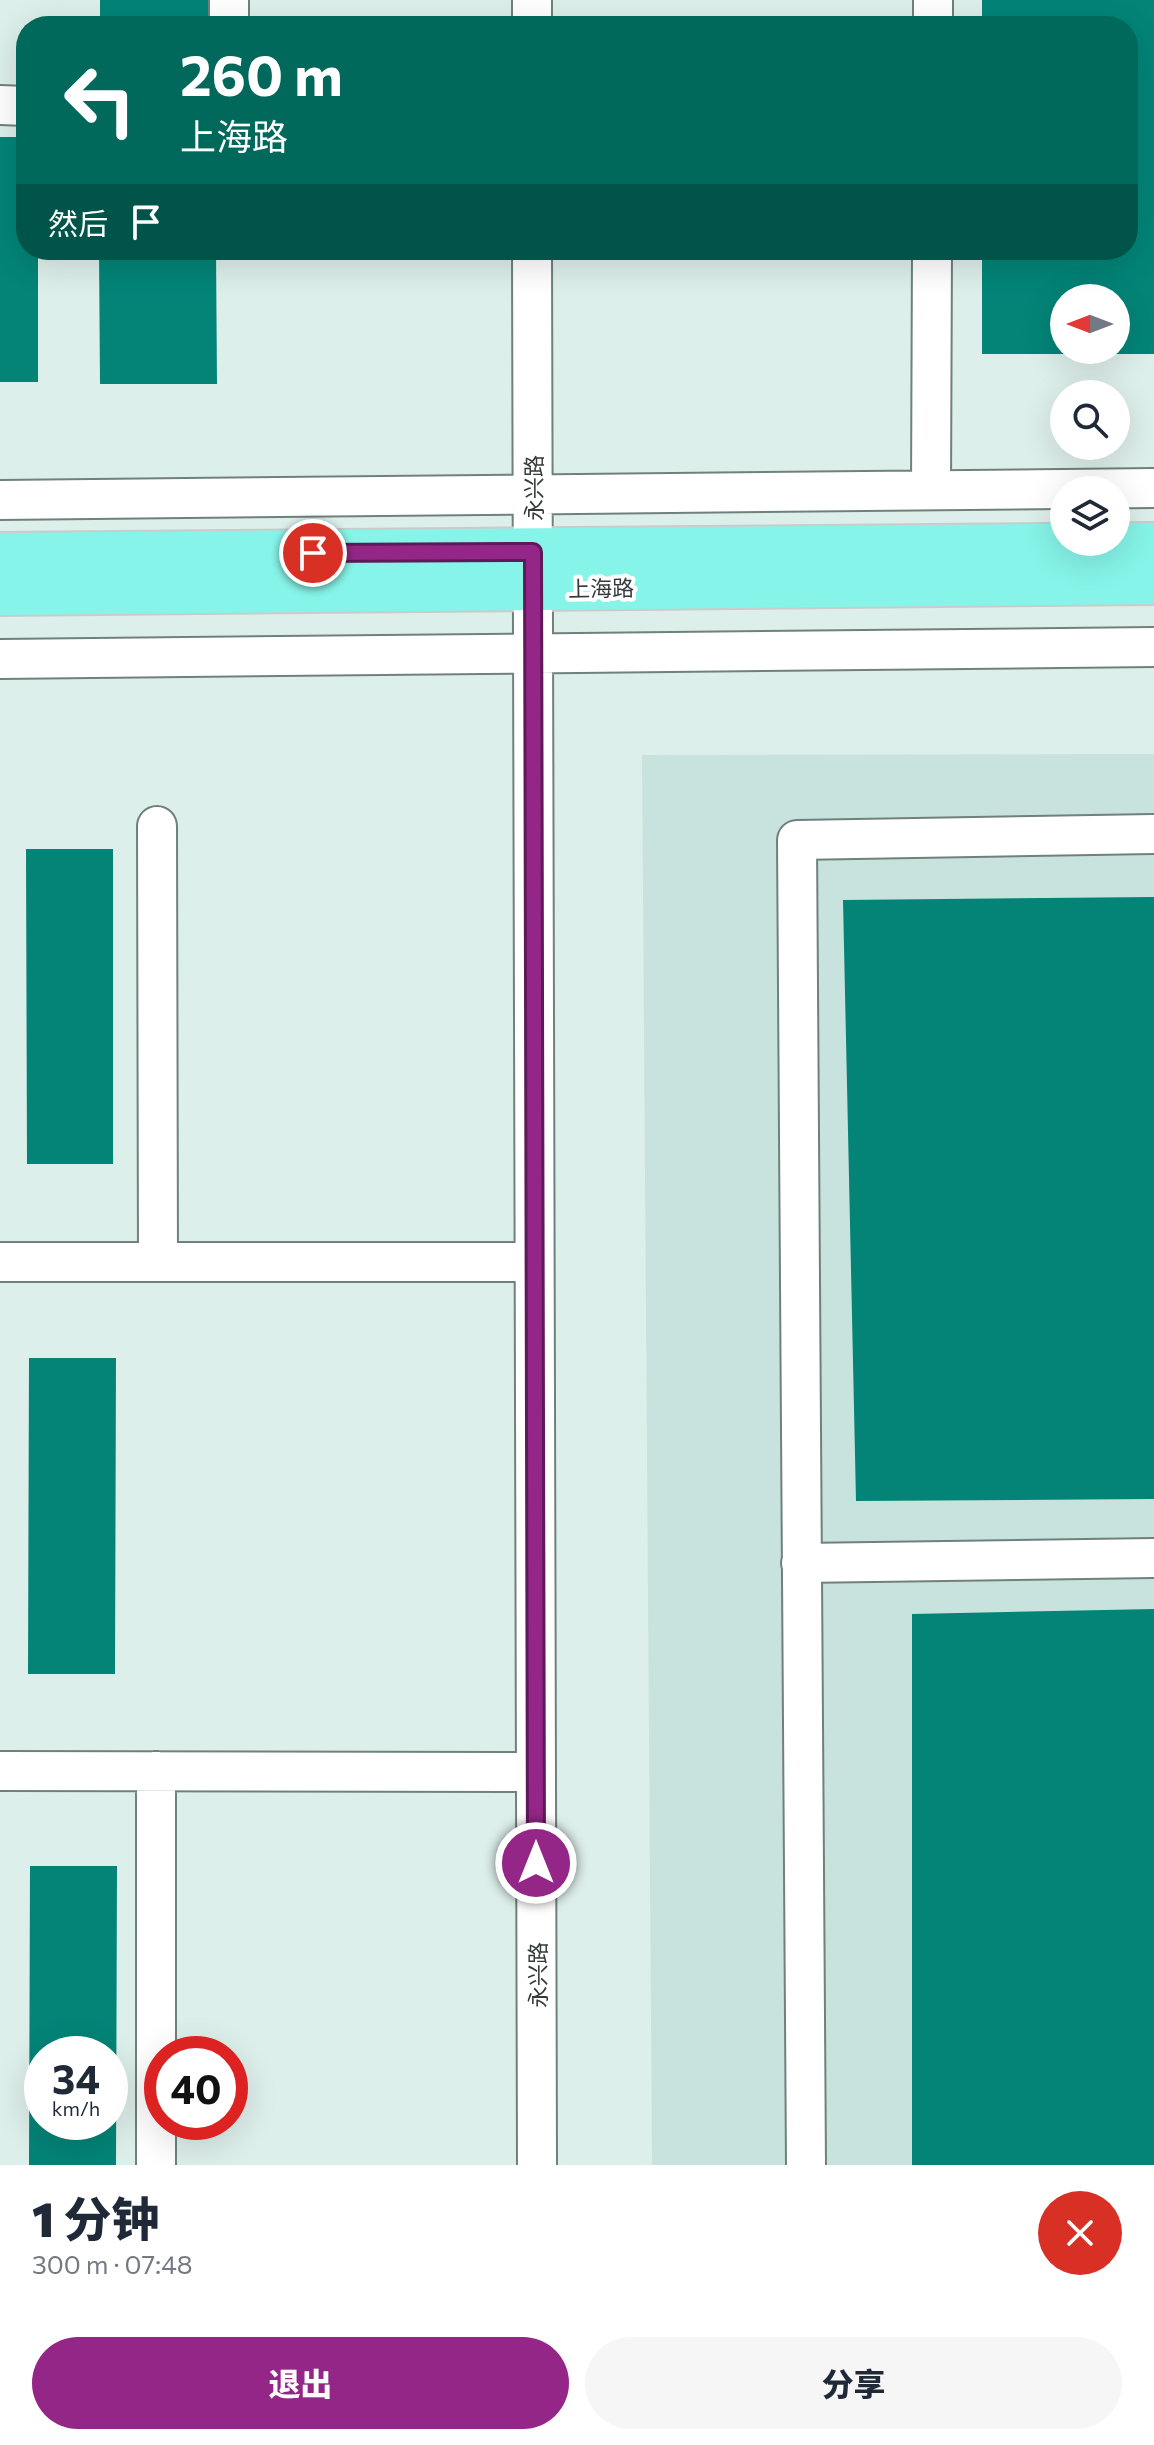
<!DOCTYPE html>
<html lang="zh">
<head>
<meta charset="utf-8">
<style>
	:root { --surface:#fff; --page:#f6f6f7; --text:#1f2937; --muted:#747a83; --accent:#942687 }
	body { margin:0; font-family:Commissioner,"Noto Sans SC",sans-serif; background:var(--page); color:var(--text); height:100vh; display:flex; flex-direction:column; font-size:30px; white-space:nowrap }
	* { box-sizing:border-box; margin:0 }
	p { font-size:26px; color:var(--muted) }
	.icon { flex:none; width:44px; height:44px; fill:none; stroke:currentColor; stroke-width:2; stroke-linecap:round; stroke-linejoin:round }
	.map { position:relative; height:2165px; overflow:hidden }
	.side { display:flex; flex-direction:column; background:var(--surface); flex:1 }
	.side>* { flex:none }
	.hud { position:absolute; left:16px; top:16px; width:1122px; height:244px; border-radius:32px; box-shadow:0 8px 32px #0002; background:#00695c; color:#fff; overflow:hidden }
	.needle { width:52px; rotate:270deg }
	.fabs { position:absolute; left:1050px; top:284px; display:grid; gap:16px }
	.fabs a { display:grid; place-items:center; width:80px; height:80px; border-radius:50%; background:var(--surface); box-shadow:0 8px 32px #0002; font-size:40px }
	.speed { position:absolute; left:24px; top:2036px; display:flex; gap:16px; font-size:40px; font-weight:700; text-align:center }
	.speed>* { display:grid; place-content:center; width:104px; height:104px; border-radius:50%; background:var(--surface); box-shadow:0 8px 32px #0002; line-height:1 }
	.speed small { font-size:20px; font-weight:400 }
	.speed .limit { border:12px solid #d22; background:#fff; color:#111 }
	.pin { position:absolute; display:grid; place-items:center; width:68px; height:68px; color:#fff; margin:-34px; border:4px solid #fff; border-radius:50%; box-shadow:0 2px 8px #0007 }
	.me { position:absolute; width:88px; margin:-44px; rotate:0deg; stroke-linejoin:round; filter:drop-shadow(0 0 6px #0008) }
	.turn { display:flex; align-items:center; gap:28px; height:168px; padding:0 32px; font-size:36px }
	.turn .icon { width:104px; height:104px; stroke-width:2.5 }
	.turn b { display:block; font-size:56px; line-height:68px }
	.then { display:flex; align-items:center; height:76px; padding:0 32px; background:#0003; gap:16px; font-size:30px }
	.round { display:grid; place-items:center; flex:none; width:84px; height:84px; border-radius:42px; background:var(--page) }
	.overview { display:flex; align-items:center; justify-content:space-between; height:136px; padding:0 32px }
	h1 { font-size:48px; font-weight:800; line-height:60px }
	.button { display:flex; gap:16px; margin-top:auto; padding:16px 32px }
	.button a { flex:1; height:92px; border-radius:48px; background:var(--accent); color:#fff; font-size:32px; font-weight:800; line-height:92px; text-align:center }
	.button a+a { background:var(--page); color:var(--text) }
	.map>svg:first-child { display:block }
</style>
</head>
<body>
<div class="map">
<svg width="1154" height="2165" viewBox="0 0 1154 2165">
	<rect width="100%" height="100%" fill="#ddefeb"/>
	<path fill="#c8e3de" d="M1154 754V2165H652L642 755Z"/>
	<path fill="#038477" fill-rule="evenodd" d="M100 0H217V26H100Z
		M982 0H1154V354H982V250H1128V26H982ZM1064 298H1116V350H1064Z
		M0 137H26V250H38V382H0Z
		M99 250H216L217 384H100Z
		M26 849H113V1164H27Z
		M1154 897V1499L856 1501 843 900Z
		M29 1358H116L115 1674H28Z
		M1154 1609V2165H912V1614Z
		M30 1866H117L116 2165H29ZM42 2054H110V2122H42Z"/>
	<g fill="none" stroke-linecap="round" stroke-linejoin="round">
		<defs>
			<path id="minor" d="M229 0V26
				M532 26V0
				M933 26V0
				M0 105 26 106
				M532 250 537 2165
				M931 490 932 250
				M0 500 1154 488
				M0 659 1154 647
				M157 826 158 1262
				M0 1262H533
				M801 1563 1154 1558
				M0 1771 536 1772
				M156 1771V2165
				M806 2165 797 840 1154 834"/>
			<path id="major" d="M0 555 1154 545
				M0 593 1154 582"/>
		</defs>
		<use href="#minor" stroke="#70807d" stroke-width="42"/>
		<use href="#major" stroke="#cacccc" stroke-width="48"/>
		<use href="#minor" stroke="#fff" stroke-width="38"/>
		<use href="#major" stroke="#86f4e8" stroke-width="44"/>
	</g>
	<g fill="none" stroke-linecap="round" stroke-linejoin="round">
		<defs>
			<path id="route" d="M313 553 533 552 536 1863"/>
		</defs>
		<use href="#route" stroke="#601958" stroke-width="20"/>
		<use href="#route" stroke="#942687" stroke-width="14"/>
	</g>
	<g text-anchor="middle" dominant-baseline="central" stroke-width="8" stroke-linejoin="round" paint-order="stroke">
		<g font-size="22" fill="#333a39" stroke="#fff">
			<text transform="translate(533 488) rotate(-90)">永兴路</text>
			<text transform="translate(601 588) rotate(-1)">上海路</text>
			<text transform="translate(537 1975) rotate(-90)">永兴路</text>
		</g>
	</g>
</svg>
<div class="fabs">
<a><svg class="needle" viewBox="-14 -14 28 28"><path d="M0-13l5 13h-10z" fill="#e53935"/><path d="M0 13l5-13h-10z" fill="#747a83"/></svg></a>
<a><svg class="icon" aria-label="search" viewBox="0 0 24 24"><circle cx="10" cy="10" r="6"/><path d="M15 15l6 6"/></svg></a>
<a><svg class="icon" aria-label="layers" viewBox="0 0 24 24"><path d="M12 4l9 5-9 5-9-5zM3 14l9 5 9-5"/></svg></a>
</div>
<div class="speed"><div>34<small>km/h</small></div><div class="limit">40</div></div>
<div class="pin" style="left:313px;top:553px;background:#d93025"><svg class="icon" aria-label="arrive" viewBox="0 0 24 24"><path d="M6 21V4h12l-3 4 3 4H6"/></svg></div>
<svg class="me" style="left:536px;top:1863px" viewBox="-20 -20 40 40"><circle r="17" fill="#942687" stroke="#fff" stroke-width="3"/><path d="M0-11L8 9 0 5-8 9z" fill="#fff"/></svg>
<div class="hud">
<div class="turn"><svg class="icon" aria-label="left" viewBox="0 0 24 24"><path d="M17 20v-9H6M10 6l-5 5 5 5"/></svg><div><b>260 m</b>上海路</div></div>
<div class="then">然后<svg class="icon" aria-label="arrive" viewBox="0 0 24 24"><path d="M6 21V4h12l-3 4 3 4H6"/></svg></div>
</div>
</div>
<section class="side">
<div class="overview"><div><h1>1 分钟</h1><p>300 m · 07:48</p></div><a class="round" style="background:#d93025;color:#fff"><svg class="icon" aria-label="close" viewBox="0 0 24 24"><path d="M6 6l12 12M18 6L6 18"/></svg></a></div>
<div class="button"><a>退出</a><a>分享</a></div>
</section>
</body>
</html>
